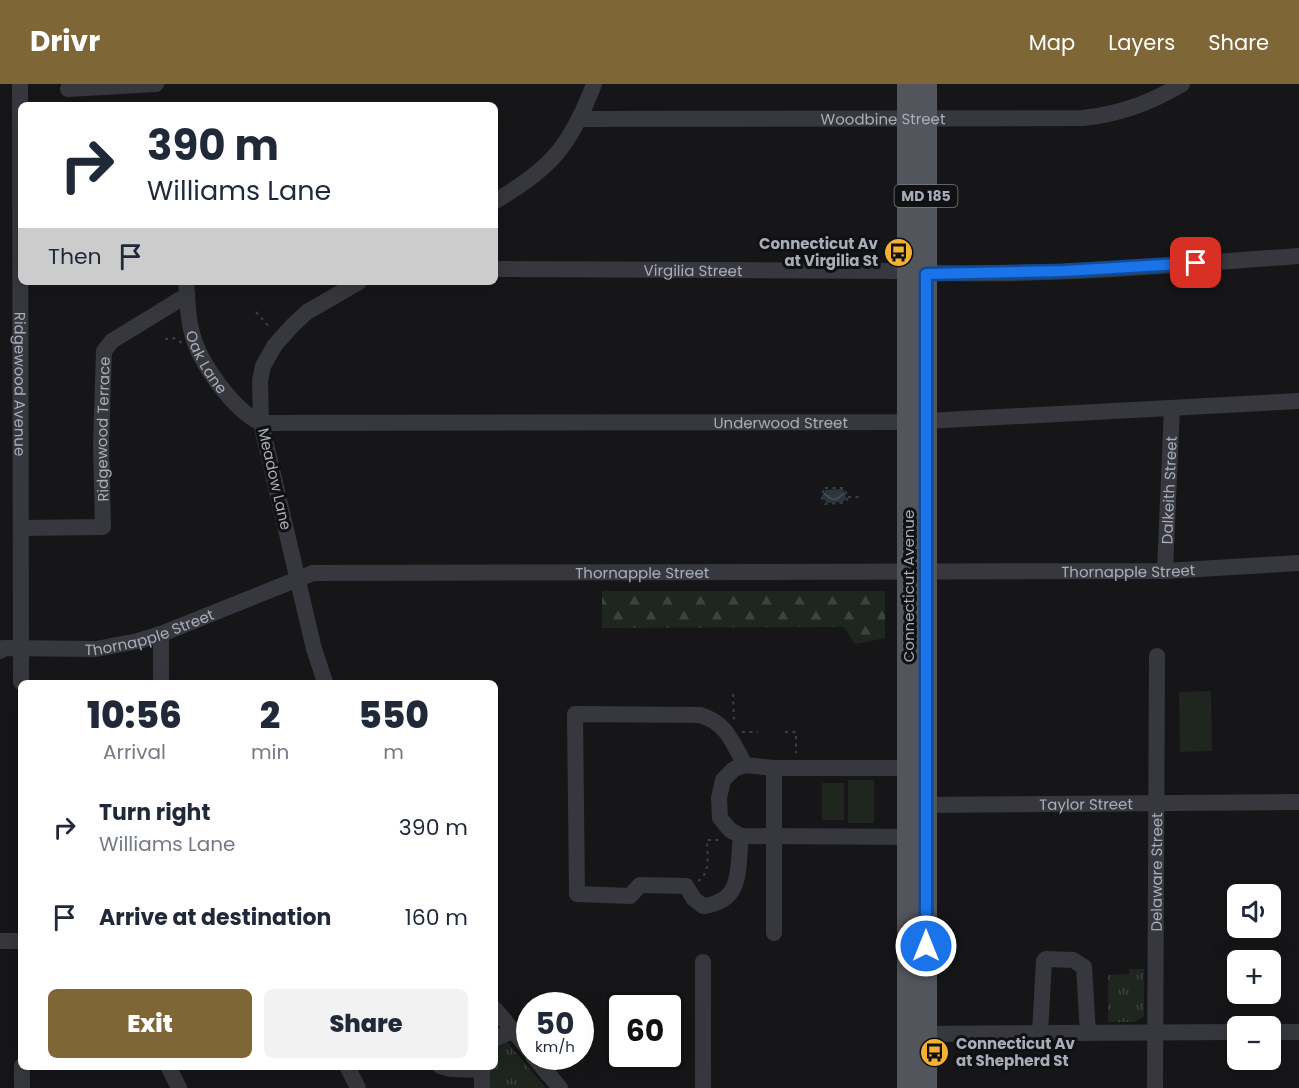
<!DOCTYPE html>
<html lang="en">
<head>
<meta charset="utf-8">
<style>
	:root { --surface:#fff; --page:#f2f2f3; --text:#1f2937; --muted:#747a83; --accent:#7e6636 }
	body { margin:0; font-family:Poppins,sans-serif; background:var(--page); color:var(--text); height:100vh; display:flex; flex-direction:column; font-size:22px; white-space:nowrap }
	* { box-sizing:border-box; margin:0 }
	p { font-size:20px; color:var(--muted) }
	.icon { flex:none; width:33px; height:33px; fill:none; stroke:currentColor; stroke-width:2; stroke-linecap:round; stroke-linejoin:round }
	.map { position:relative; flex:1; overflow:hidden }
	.panel { position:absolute; left:18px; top:596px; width:480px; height:390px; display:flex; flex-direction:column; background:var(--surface); border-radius:9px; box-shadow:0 6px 24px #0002 }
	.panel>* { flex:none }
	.top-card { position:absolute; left:18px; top:18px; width:480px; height:183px; border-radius:9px; box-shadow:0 6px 24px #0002; background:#fff; color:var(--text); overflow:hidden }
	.tools { position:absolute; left:1227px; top:800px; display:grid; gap:12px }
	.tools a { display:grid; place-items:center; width:54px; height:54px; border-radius:9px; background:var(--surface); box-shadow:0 6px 24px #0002; font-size:30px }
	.speed { position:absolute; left:516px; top:908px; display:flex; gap:12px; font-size:30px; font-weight:700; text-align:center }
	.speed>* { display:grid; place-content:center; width:78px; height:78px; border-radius:50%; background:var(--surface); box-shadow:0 6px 24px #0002; line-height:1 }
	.speed small { font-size:15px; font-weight:400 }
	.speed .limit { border:3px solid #111; border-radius:9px; background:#fff; color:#111 }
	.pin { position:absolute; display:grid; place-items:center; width:51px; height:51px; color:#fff; margin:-26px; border-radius:12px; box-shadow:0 3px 9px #0006 }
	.me { position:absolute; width:66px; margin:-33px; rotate:0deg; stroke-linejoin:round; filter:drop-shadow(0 0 4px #0008) }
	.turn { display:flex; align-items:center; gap:21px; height:126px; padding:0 30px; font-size:27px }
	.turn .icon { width:78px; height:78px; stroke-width:2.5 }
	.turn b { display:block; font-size:42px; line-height:51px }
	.then { display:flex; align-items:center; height:57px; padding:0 30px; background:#0003; gap:12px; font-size:22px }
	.eta { display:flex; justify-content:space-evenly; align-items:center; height:102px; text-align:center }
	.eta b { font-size:36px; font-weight:800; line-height:42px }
	.action { display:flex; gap:12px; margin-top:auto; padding:12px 30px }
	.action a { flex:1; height:69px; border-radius:9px; background:var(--accent); color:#fff; font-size:24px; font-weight:800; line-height:69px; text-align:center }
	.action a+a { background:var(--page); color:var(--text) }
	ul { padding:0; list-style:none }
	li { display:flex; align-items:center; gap:18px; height:90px; padding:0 30px }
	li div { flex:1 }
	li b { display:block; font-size:22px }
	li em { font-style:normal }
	header { display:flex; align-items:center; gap:36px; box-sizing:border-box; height:84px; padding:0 30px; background:var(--accent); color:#fff }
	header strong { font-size:28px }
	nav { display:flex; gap:33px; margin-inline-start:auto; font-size:21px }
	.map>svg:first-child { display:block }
</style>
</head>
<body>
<header>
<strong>Drivr</strong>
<nav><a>Map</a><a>Layers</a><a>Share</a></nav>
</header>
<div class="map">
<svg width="1299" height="1004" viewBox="0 0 1299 1004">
	<defs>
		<pattern id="grass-tufts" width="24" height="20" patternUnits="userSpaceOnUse" patternTransform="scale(1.5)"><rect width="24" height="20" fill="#1e261f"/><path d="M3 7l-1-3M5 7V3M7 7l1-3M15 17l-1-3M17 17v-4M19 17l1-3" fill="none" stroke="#3c433d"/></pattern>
		<pattern id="forest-firs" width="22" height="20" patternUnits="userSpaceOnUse" patternTransform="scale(1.5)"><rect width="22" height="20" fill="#1e261f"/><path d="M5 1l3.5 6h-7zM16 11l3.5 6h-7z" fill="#3c433d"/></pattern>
		<pattern id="water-waves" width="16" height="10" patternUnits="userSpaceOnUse" patternTransform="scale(1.5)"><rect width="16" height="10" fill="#2c353c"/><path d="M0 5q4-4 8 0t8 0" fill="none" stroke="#485056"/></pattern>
	</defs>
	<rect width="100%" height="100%" fill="#161618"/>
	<path fill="url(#grass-tufts)" d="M1129 885H1144V932L1135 938H1108V891L1129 890Z
		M507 958 546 1004H489L490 983 495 982V966Z"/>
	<path fill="url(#forest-firs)" d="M602 507H885V554L855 560 844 543 602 544Z"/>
	<path fill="#1e261f" d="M1211 607 1212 667 1180 668 1179 608Z
		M848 696H874V739H848Z
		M822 699H844V736H822Z"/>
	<path fill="url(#water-waves)" d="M843 405 846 414 843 418 827 419 822 412 826 406Z"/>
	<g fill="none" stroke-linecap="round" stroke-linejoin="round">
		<path stroke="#3d3f44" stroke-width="2" stroke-dasharray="3 4.5" stroke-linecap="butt" d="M256 228 271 245
			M165 255 174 254 182 259
			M825 404H844L848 414 844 419 825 420 821 412Z
			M848 413H860
			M733 610 734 637
			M742 648H758
			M785 648H796V669
			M698 797C711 789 707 770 707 756H720V754"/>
		<g stroke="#37383d" stroke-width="16">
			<path id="s1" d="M20 0 21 598"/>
			<path d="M68 5 156 0"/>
			<path id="s2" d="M579 35 1083 34C1120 30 1150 19 1182 0"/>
			<path d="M495 117C551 85 571 61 594 0"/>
			<path id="s3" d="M495 185 895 187C1029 195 1165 181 1299 172"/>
			<path id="s4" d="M186 198C188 215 187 233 192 249 199 278 233 326 261 339L908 338 1299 317"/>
			<path id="s5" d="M21 444 103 443 101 360 104 267 112 257 187 211"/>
			<path id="s6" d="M1165 487 1172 324"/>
			<path d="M161 550V598"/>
			<path id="s7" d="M0 567 3 564 96 565 138 557 161 550 313 489 1165 487 1299 479"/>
			<path d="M325 598 314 565 261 339 260 297 263 282 275 261 293 241 307 228 359 198"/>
			<path d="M918 684H774L745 681 734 685 723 696 719 714 720 734 730 746 741 752 919 753"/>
			<path id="s8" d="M916 721 1299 718"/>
			<path d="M741 752C737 785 744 817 703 822L694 815 686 802 640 801 630 812 577 810 575 630 700 631C727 639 732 658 745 681"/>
			<path d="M774 849V684"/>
			<path d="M0 857H21"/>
			<path d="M703 878V1004"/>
			<path d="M495 925 530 967"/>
			<path d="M1270 948H1299"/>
			<path d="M1040 949 1044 877 1046 875 1073 876 1084 883 1088 949"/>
			<path d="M914 950 1238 948"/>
			<path d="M495 955 512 947"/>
			<path d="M533 972 560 1004"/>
			<path d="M22 982V1004"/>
			<path d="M168 982 179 1004"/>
			<path d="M347 982 358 1004"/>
			<path d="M440 982 451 985 482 986"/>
			<path d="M482 1004V982"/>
			<path id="s9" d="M1155 1004 1157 572"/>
		</g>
		<path stroke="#53555c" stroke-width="22" d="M908 0V1004
			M926 0V1004"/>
	</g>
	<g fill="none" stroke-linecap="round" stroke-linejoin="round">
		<defs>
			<path id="route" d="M926 862V190L1064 187 1196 179"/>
		</defs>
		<use href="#route" stroke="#114b97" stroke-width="15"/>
		<use href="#route" stroke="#1a73e8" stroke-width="10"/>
	</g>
	<defs>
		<symbol id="bus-disc" viewBox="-11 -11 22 22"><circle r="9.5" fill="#f2b134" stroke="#111113"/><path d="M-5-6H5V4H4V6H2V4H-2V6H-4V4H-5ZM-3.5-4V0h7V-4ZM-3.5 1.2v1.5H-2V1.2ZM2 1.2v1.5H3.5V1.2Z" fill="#111"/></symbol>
	</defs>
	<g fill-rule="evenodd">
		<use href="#bus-disc" x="882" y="152" width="33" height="33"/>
		<use href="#bus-disc" x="918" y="952" width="33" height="33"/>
	</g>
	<g text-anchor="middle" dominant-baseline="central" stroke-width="6" stroke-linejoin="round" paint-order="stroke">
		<rect fill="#111113" stroke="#7b7e86" stroke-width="1.5" x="894.5" y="101" width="63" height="22" rx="4.5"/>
		<g font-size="14" font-weight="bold" fill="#a8adb8">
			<text x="926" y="112">MD 185</text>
		</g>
		<g font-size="15" fill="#a8adb8" stroke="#111113">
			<text stroke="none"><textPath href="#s2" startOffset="304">Woodbine Street</textPath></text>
			<text stroke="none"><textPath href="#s3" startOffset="198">Virgilia Street</textPath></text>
			<text stroke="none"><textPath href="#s4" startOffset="84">Oak Lane</textPath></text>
			<text stroke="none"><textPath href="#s1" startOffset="300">Ridgewood Avenue</textPath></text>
			<text stroke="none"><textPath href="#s4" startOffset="687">Underwood Street</textPath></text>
			<text stroke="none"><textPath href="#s5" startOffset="180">Ridgewood Terrace</textPath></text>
			<text transform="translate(275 395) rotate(77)">Meadow Lane</text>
			<text stroke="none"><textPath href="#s6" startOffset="81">Dalkeith Street</textPath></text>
			<text stroke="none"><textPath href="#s7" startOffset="1143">Thornapple Street</textPath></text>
			<text stroke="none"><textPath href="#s7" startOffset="657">Thornapple Street</textPath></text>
			<text transform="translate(908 502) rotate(-90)">Connecticut Avenue</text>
			<text stroke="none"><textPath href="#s7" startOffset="153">Thornapple Street</textPath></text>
			<text stroke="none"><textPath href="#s8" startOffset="170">Taylor Street</textPath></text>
			<text stroke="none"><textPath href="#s9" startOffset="216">Delaware Street</textPath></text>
		</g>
		<g font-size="15" font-weight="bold" fill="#a8adb8" stroke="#111113" text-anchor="end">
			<text x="878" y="159">Connecticut Av<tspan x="878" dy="17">at Virgilia St</tspan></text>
			<text x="956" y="959" text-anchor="start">Connecticut Av<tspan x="956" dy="17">at Shepherd St</tspan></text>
		</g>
	</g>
</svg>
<div class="tools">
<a><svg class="icon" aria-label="sound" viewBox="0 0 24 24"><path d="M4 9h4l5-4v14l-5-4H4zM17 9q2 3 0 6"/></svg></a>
<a>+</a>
<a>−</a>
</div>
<div class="speed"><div>50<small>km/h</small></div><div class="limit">60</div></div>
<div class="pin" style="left:1196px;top:179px;background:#d93025"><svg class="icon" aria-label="arrive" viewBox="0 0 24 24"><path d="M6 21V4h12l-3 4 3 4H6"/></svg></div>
<svg class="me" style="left:926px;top:862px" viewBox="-20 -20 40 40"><circle r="17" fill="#1a73e8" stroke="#fff" stroke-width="3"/><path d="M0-11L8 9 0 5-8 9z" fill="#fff"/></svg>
<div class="top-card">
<div class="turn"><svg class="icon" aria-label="right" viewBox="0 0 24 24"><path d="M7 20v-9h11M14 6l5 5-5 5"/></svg><div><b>390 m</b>Williams Lane</div></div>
<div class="then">Then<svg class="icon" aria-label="arrive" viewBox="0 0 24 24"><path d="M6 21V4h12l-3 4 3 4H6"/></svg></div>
</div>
<section class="panel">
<div class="eta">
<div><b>10:56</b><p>Arrival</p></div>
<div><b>2</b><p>min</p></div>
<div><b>550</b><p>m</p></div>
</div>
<ul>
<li><svg class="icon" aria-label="right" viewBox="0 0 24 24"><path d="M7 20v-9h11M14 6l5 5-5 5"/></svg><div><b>Turn right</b><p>Williams Lane</p></div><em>390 m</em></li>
<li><svg class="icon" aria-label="arrive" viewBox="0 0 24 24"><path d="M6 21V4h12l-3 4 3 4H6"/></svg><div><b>Arrive at destination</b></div><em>160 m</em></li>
</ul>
<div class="action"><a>Exit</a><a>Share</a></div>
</section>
</div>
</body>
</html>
